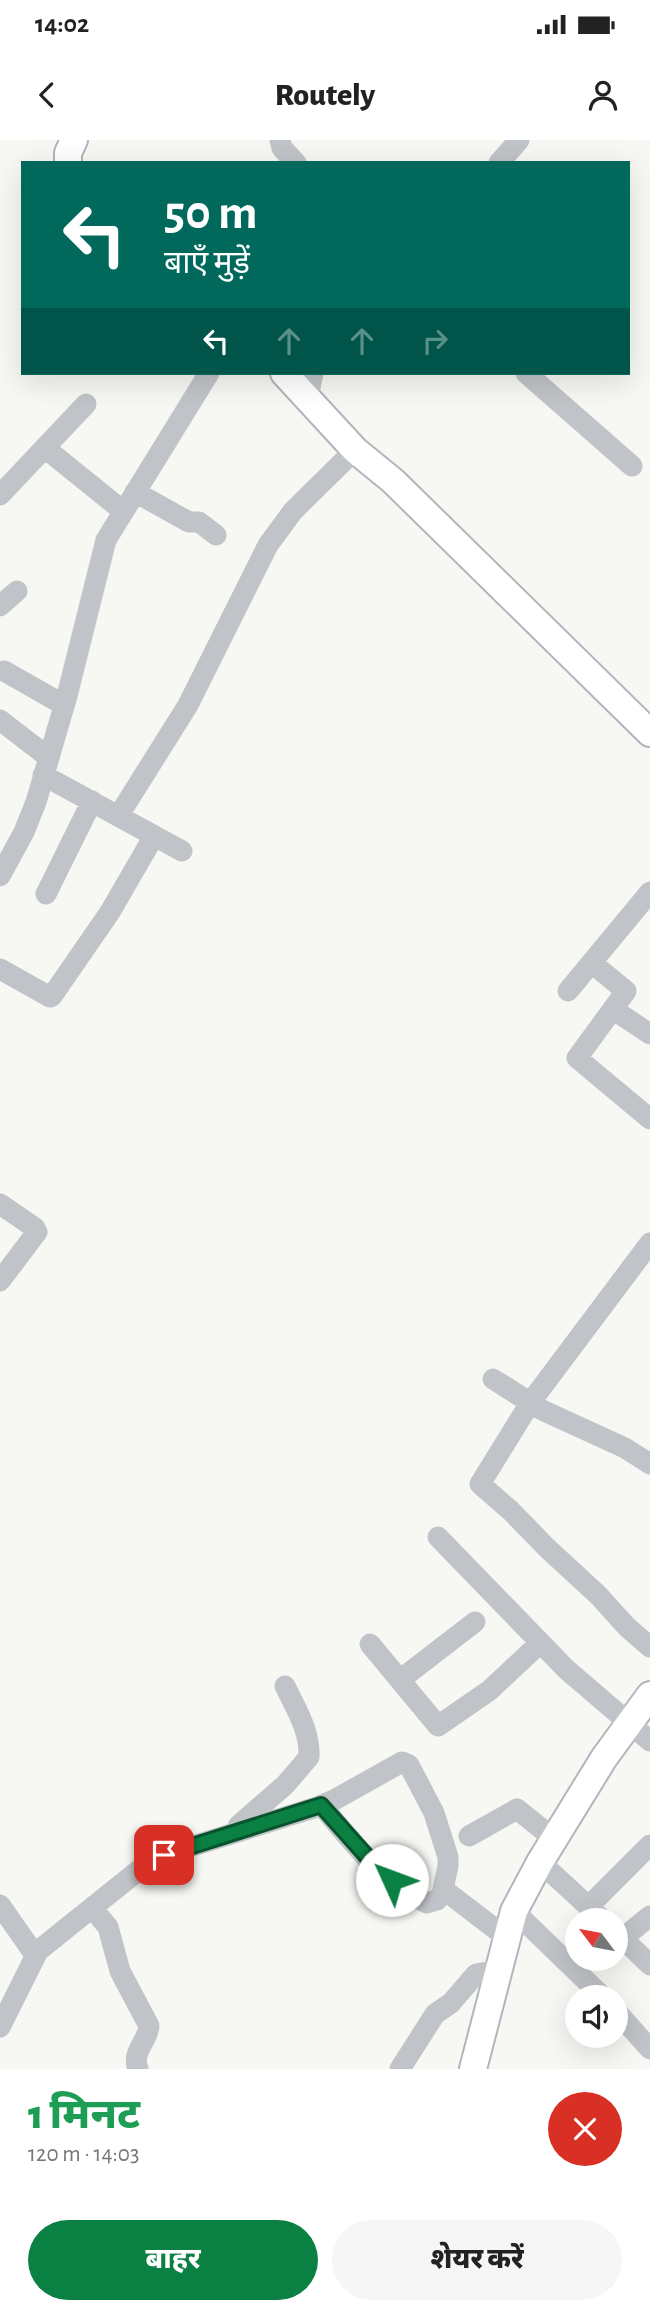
<!DOCTYPE html>
<html lang="hi">
<head>
<meta charset="utf-8">
<style>
	:root { --surface:#fff; --page:#f6f6f6; --text:#222; --muted:#767676; --accent:#0b8043 }
	body { margin:0; font-family:"Alegreya Sans","Noto Sans Devanagari",sans-serif; background:var(--page); color:var(--text); height:100vh; display:flex; flex-direction:column; font-size:26px; white-space:nowrap }
	* { box-sizing:border-box; margin:0 }
	p { font-size:23px; color:var(--muted) }
	.icon { flex:none; width:38px; height:38px; fill:none; stroke:currentColor; stroke-width:2; stroke-linecap:round; stroke-linejoin:round }
	.map { position:relative; height:1929px; overflow:hidden }
	.sheet { display:flex; flex-direction:column; background:var(--surface); flex:1 }
	.sheet>* { flex:none }
	.hud { position:absolute; left:21px; top:21px; width:609px; height:214px; border-radius:0px; box-shadow:0 7px 28px #0002; background:#00695c; color:#fff; overflow:hidden }
	.needle { width:46px; rotate:302deg }
	.buttons { position:absolute; left:565px; top:1768px; display:grid; gap:14px }
	.buttons a { display:grid; place-items:center; width:63px; height:63px; border-radius:50%; background:var(--surface); box-shadow:0 7px 28px #0002; font-size:35px }
	.pin { position:absolute; display:grid; place-items:center; width:60px; height:60px; color:#fff; margin:-30px; border-radius:14px; box-shadow:0 4px 10px #0006 }
	.me { position:absolute; width:77px; margin:-38px; rotate:313deg; stroke-linejoin:round; filter:drop-shadow(0 0 5px #0008) }
	.turn { display:flex; align-items:center; gap:24px; height:147px; padding:0 28px; font-size:32px }
	.turn .icon { width:91px; height:91px; stroke-width:2.5 }
	.turn b { display:block; font-size:49px; line-height:60px }
	.lanes { display:flex; align-items:center; height:66px; padding:0 28px; background:#0003; justify-content:center; gap:35px; direction:ltr }
	.lanes .off { opacity:.35 }
	.round { display:grid; place-items:center; flex:none; width:74px; height:74px; border-radius:37px; background:var(--page) }
	.headline { display:flex; align-items:center; justify-content:space-between; height:119px; padding:0 28px }
	h1 { font-size:42px; font-weight:800; line-height:52px; color:#1e9e55 }
	.cta { display:flex; gap:14px; margin-top:auto; padding:14px 28px }
	.cta a { flex:1; height:80px; border-radius:42px; background:var(--accent); color:#fff; font-size:28px; font-weight:800; line-height:80px; text-align:center }
	.cta a+a { background:var(--page); color:var(--text) }
	.status { display:flex; justify-content:space-between; align-items:center; height:49px; padding:0 35px; background:var(--surface); direction:ltr }
	.status svg { height:19px; fill:currentColor }
	header { display:flex; justify-content:space-between; align-items:center; height:91px; padding:0 28px; background:var(--surface); font-size:32px; font-weight:800 }
	.map>svg:first-child { display:block }
</style>
</head>
<body>
<div class="status"><b>14:02</b><svg viewBox="0 0 49 12"><path d="M0 12V9h3v3zM5 12V6h3v6zM10 12V3h3v9zM15 12V0h3v12zM26 1h20v11H26zM47 4h2v5h-2z"/></svg></div>
<header><svg class="icon" aria-label="back" viewBox="0 0 24 24"><path d="M15 5l-7 7 7 7"/></svg>Routely<svg class="icon" aria-label="person" viewBox="0 0 24 24"><circle cx="12" cy="8" r="4"/><path d="M4 21q1-7 8-7t8 7"/></svg></header>
<div class="map">
<svg width="650" height="1929" viewBox="0 0 650 1929">
	<rect width="100%" height="100%" fill="#f7f7f4"/>
	<g fill="none" stroke-linecap="round" stroke-linejoin="round">
		<defs>
			<path id="major" d="M68 23V13L74 0
				M284 233 355 310 393 341 650 593
				M473 1929 514 1771 540 1722 604 1618 650 1555"/>
		</defs>
		<use href="#major" stroke="#b2b5ba" stroke-width="30"/>
		<path stroke="#c0c3c7" stroke-width="21" d="M280 0 282 8 296 23
			M499 23 519 0
			M526 233 632 326
			M308 257 313 233
			M45 308 123 371
			M135 352 189 382H199L216 395
			M0 355 86 264
			M0 466 17 451
			M4 531 64 565
			M0 580 48 617
			M43 635 182 711
			M119 675 188 565 268 405 293 371 355 310
			M0 736 24 692 36 662 67 556 106 400 209 233
			M46 754 92 661
			M593 824 626 851 577 918 650 979
			M0 829 50 857 52 856 110 772 154 696
			M568 851 650 752
			M614 870 650 894
			M0 1064 35 1088 37 1092 0 1141
			M650 1103 530 1263 480 1344 511 1371 547 1408 598 1455 627 1487 650 1507
			M493 1239 542 1270 625 1308 650 1324
			M438 1397 566 1529 650 1601
			M370 1504 438 1586 490 1550 540 1503
			M401 1539 475 1482
			M321 1665C351 1700 383 1744 427 1763L437 1760 445 1751
			M238 1686 285 1645 309 1617C310 1590 296 1569 285 1546
			M469 1696 517 1669 554 1699
			M540 1722 603 1780
			M0 1765 35 1815
			M589 1766 650 1705
			M92 1768 108 1787 120 1831 149 1886C148 1901 131 1912 138 1929
			M514 1771 603 1857
			M616 1792 650 1825
			M623 1798 650 1776
			M616 1871 650 1909
			M0 1887 38 1811 144 1726 164 1715 317 1667 334 1660 402 1622 409 1625 434 1673 448 1717V1726L443 1749 507 1798
			M400 1929 435 1874 451 1863 476 1834 499 1830"/>
		<use href="#major" stroke="#fff" stroke-width="26"/>
	</g>
	<g fill="none" stroke-linecap="round" stroke-linejoin="round">
		<defs>
			<path id="route" d="M164 1715 321 1665 370 1720 392 1740"/>
		</defs>
		<use href="#route" stroke="#07532c" stroke-width="18"/>
		<use href="#route" stroke="#0b8043" stroke-width="12"/>
	</g>
</svg>
<div class="buttons">
<a><svg class="needle" viewBox="-14 -14 28 28"><path d="M0-13l5 13h-10z" fill="#e53935"/><path d="M0 13l5-13h-10z" fill="#767676"/></svg></a>
<a><svg class="icon" aria-label="sound" viewBox="0 0 24 24"><path d="M4 9h4l5-4v14l-5-4H4zM17 9q2 3 0 6"/></svg></a>
</div>
<div class="pin" style="left:164px;top:1715px;background:#d93025"><svg class="icon" aria-label="arrive" viewBox="0 0 24 24"><path d="M6 21V4h12l-3 4 3 4H6"/></svg></div>
<svg class="me" style="left:392px;top:1740px" viewBox="-20 -20 40 40"><circle r="19" fill="#fff"/><path d="M0-13L10 11 0 6-10 11z" fill="#0b8043"/></svg>
<div class="hud">
<div class="turn"><svg class="icon" aria-label="left" viewBox="0 0 24 24"><path d="M17 20v-9H6M10 6l-5 5 5 5"/></svg><div><b>50 m</b>बाएँ मुड़ें</div></div>
<div class="lanes"><svg class="icon" aria-label="left" viewBox="0 0 24 24"><path d="M17 20v-9H6M10 6l-5 5 5 5"/></svg><svg class="icon off" aria-label="ahead" viewBox="0 0 24 24"><path d="M12 20V5M6 11l6-6 6 6"/></svg><svg class="icon off" aria-label="ahead" viewBox="0 0 24 24"><path d="M12 20V5M6 11l6-6 6 6"/></svg><svg class="icon off" aria-label="right" viewBox="0 0 24 24"><path d="M7 20v-9h11M14 6l5 5-5 5"/></svg></div>
</div>
</div>
<section class="sheet">
<div class="headline"><div><h1>1 मिनट</h1><p>120 m · 14:03</p></div><a class="round" style="background:#d93025;color:#fff"><svg class="icon" aria-label="close" viewBox="0 0 24 24"><path d="M6 6l12 12M18 6L6 18"/></svg></a></div>
<div class="cta"><a>बाहर</a><a>शेयर करें</a></div>
</section>
</body>
</html>
